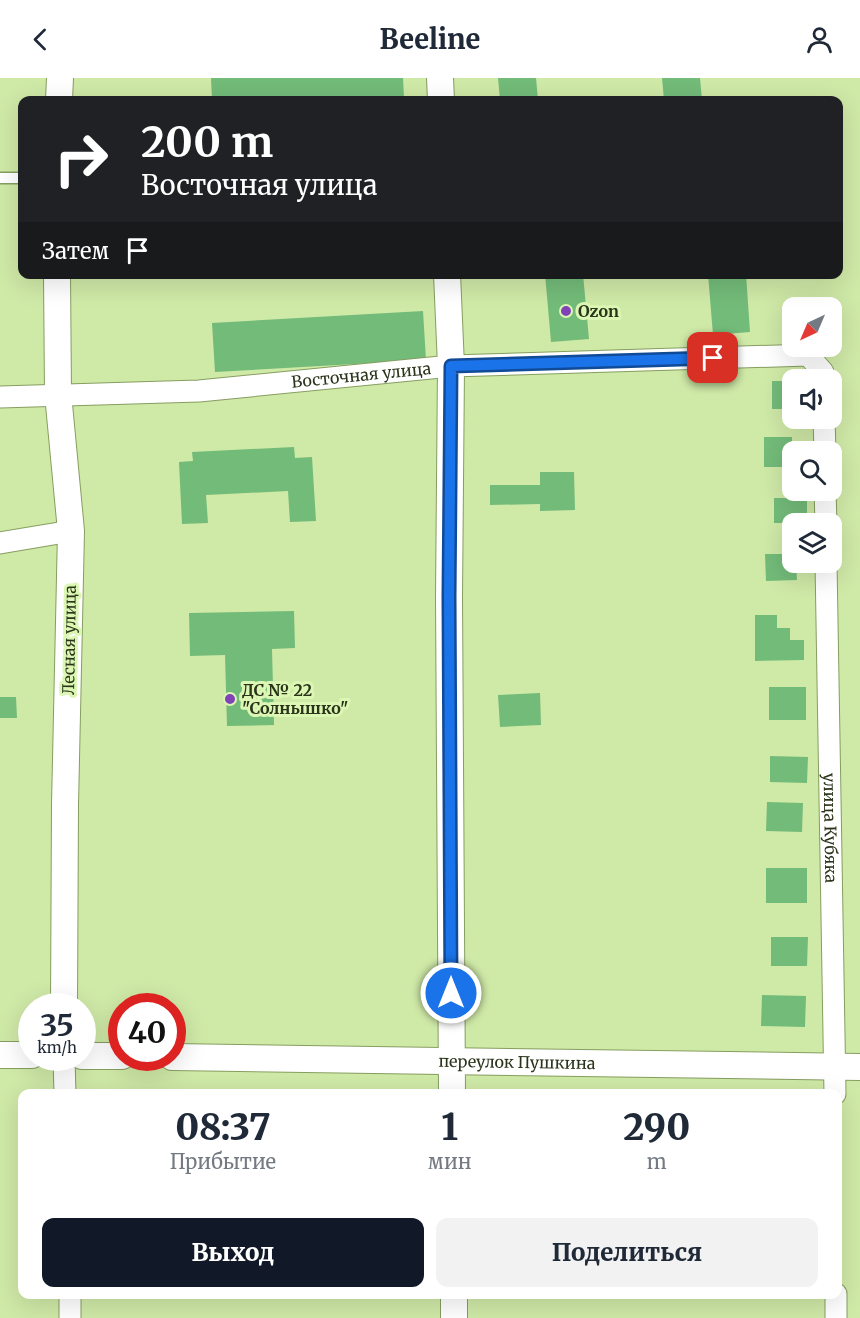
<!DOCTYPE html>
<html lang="ru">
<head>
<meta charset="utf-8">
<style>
	:root { --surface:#fff; --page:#f2f2f3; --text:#1f2937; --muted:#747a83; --accent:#111827 }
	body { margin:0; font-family:Merriweather,serif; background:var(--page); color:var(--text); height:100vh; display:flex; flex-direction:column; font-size:22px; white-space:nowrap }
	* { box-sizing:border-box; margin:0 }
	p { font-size:20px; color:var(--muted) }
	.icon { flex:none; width:33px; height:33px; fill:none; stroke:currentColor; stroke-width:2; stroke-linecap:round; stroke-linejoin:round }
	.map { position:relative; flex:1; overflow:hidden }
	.panel { position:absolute; left:18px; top:1011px; width:824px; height:210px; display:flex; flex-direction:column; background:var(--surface); border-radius:12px; box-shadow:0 6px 24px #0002 }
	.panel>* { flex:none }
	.top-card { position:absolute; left:18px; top:18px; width:825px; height:183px; border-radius:12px; box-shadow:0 6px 24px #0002; background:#202124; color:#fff; overflow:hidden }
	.needle { width:39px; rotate:224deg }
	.controls { position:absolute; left:782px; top:219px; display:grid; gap:12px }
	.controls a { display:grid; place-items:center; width:60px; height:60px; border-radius:12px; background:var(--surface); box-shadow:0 6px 24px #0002; font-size:30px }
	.speed { position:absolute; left:18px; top:915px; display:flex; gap:12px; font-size:30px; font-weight:700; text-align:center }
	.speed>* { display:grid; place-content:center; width:78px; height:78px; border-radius:50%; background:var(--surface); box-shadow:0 6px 24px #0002; line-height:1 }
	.speed small { font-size:15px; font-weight:400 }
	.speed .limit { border:9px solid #d22; background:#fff; color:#111 }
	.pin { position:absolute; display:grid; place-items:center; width:51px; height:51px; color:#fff; margin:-26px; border-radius:12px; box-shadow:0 3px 9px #0006 }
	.me { position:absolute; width:66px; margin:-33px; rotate:0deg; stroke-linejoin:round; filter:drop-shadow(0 0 4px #0008) }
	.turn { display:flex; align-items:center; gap:21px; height:126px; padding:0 24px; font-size:27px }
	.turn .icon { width:78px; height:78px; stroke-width:2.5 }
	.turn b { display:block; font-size:42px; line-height:51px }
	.then { display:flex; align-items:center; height:57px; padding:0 24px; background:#0003; gap:12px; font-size:22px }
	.eta { display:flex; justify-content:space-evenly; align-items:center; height:102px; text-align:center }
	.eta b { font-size:36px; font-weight:800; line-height:42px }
	.action { display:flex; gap:12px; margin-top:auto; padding:12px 24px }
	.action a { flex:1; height:69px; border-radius:12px; background:var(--accent); color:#fff; font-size:24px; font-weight:800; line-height:69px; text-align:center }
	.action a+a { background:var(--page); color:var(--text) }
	header { display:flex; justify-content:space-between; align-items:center; height:78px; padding:0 24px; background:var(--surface); font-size:27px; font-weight:800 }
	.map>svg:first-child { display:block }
</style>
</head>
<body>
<header><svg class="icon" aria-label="back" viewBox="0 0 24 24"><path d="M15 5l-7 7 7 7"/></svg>Beeline<svg class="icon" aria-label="person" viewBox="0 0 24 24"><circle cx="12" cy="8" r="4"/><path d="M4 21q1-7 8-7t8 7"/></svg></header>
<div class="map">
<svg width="860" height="1240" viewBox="0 0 860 1240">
	<rect width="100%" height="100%" fill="#cfe9a7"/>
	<path fill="#73bb79" d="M211 0H403L404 20 365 22H212Z
		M498 0H536L538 22H500Z
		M662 0H700L702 22H664Z
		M545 196H583L589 261 551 264Z
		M708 196H746L750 254 713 257Z
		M423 233 426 282 215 294 212 245Z
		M772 303H792V331H772Z
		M764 359H792V368H809V374H792V389H764Z
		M294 369 295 380 312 379 316 443 290 444 288 413 206 417 208 445 182 446 179 384 193 383 192 374Z
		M540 394H574L575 432 540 433V426L490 427V407H540Z
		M774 420H807V445H774Z
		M765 476H792V484H796L797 502 766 503Z
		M294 533 295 570 272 571 274 647 227 648 225 577 190 578 189 535Z
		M755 537H777V550H790V562H804V582L755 583Z
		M769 609H806V642H769Z
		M540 615 541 647 500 649 498 617Z
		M0 619H16L17 640H0Z
		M770 678 808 679 807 705 770 704Z
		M767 724 803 725 802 754 766 753Z
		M766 790H807V825H766Z
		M771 859H808L807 888H771Z
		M762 917 806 918 805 949 761 948Z"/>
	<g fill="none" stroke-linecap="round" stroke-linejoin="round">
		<defs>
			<path id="service" d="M0 100H22"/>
			<g id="minor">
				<path id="s1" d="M0 319 199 313 451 288 808 277 823 294V302"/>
				<path d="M824 340 825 374"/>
				<path d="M825 412 826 446"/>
				<path d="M0 465 71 453"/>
				<path id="s2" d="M826 484 835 1016"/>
				<path d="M64 980 65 1016"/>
				<path d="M70 1216V1240"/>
				<path d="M836 1216V1240"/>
			</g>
			<g id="tertiary">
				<path d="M440 0 441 22"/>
				<path d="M59 22 60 0"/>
				<path d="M57 196 58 316 71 453 65 727 64 928"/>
				<path d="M447 196 451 288 449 519 452 1016"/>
				<path d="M0 977H32"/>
				<path d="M82 978H122"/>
				<path id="s3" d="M172 979 860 989"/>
				<path d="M454 1216V1240"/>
			</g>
		</defs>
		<use href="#service" stroke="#869e60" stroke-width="13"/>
		<use href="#minor" stroke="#869e60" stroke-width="23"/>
		<use href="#tertiary" stroke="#869e60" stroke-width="28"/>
		<use href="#service" stroke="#fff" stroke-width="10"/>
		<use href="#minor" stroke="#fff" stroke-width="21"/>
		<use href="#tertiary" stroke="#fff" stroke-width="26"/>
	</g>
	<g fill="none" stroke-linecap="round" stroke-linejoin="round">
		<defs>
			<path id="route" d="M451 915 449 519 451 288 713 280"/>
		</defs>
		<use href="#route" stroke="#114b97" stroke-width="15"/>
		<use href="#route" stroke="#1a73e8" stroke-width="10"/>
	</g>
	<g fill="#8242b7" stroke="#dcf6b4" stroke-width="2">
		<circle cx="566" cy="233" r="6"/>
		<circle cx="230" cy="621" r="6"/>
	</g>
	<g text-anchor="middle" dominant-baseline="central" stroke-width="6" stroke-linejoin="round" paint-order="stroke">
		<g font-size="16" font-weight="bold" fill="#2a341a" stroke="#dcf6b4" text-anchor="start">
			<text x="578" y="233">Ozon</text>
			<text x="242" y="612">ДС № 22<tspan x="242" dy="18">"Солнышко"</tspan></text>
		</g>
		<g font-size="16" fill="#2a341a" stroke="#dcf6b4">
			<text stroke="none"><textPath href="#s1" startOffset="362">Восточная улица</textPath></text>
			<text transform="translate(69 562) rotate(-89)">Лесная улица</text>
			<text stroke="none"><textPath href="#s2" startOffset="266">улица Кубяка</textPath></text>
			<text stroke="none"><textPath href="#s3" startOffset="345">переулок Пушкина</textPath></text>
		</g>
	</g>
</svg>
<div class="controls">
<a><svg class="needle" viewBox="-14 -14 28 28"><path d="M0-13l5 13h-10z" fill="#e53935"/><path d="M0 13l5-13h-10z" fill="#747a83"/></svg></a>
<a><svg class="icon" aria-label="sound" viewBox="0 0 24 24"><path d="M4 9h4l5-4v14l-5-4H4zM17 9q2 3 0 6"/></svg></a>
<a><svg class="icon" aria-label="search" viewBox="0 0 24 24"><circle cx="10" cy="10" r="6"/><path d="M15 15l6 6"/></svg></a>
<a><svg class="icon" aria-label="layers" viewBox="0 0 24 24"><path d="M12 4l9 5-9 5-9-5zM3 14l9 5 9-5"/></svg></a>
</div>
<div class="speed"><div>35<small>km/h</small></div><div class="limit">40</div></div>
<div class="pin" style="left:713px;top:280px;background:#d93025"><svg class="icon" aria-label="arrive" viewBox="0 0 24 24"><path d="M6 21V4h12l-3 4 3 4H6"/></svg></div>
<svg class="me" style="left:451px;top:915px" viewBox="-20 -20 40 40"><circle r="17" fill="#1a73e8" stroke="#fff" stroke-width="3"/><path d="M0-11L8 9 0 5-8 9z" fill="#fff"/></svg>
<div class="top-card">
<div class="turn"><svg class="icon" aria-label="right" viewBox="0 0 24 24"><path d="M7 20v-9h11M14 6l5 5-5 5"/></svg><div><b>200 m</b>Восточная улица</div></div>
<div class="then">Затем<svg class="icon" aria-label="arrive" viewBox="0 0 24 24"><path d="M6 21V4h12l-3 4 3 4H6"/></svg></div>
</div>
<section class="panel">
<div class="eta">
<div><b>08:37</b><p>Прибытие</p></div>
<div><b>1</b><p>мин</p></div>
<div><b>290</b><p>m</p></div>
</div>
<div class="action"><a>Выход</a><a>Поделиться</a></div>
</section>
</div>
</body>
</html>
